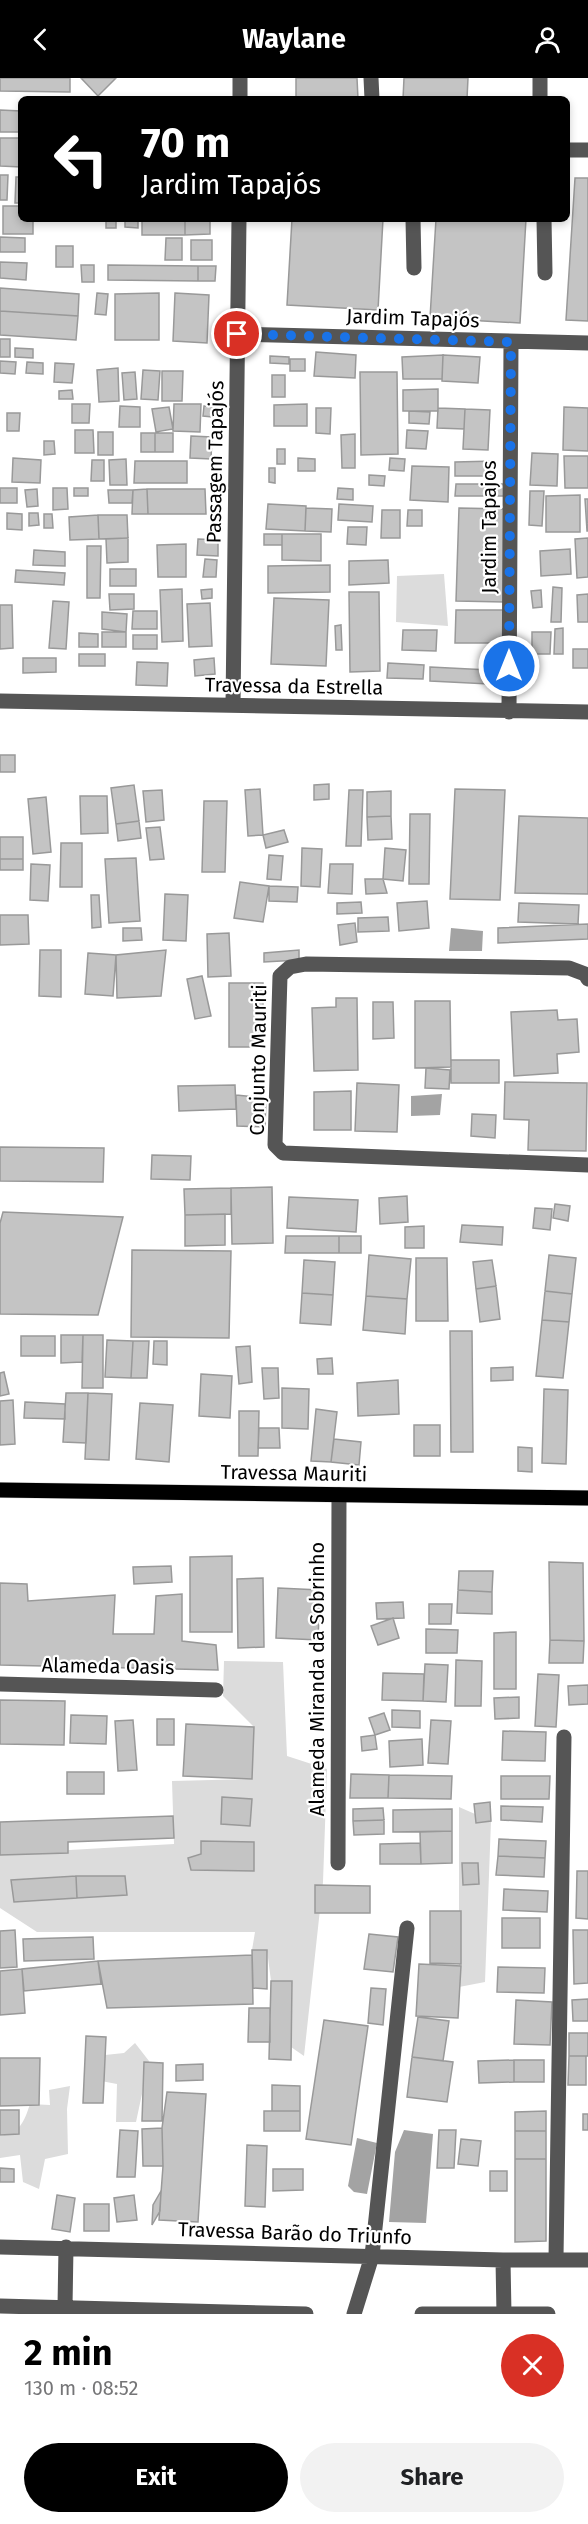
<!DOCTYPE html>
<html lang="en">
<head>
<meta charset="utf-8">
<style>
	:root { --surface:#fff; --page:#f2f2f2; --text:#202124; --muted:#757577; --accent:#000 }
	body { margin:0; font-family:"Fira Sans",sans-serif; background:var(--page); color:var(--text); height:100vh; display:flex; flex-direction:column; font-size:22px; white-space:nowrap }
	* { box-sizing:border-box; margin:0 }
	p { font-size:20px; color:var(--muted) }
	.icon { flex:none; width:33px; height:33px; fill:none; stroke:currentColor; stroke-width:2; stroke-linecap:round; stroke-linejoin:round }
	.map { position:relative; height:2236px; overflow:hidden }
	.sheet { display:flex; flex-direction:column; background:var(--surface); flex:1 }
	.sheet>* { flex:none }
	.guide { position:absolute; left:18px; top:18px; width:552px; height:126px; border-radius:9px; box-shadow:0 3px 9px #0003; background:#000; color:#fff; overflow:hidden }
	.pin { position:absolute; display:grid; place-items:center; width:51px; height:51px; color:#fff; margin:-26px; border:3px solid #fff; border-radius:50%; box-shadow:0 2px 6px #0007 }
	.me { position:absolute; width:66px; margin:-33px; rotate:0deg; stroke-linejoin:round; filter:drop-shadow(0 0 4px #0008) }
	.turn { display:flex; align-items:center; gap:21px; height:126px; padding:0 24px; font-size:27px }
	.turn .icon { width:78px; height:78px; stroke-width:2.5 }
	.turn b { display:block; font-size:42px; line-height:51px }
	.round { display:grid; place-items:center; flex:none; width:63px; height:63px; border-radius:32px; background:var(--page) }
	.summary { display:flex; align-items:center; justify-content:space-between; height:102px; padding:0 24px }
	h1 { font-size:36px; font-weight:700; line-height:45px; color:var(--accent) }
	.primary-button { display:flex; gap:12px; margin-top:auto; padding:12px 24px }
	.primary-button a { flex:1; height:69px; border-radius:36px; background:var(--accent); color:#fff; font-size:24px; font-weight:700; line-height:69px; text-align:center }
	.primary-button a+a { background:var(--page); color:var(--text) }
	header { display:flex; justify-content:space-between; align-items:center; height:78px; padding:0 24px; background:var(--accent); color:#fff; font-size:27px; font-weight:700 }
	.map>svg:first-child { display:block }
</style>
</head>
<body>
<header><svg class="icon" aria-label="back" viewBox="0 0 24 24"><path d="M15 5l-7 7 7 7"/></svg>Waylane<svg class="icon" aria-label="person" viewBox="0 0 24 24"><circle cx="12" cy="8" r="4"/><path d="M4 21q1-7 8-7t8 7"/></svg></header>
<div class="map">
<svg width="588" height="2236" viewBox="0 0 588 2236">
	<rect width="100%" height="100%" fill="#fff"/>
	<path fill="#dcdcdc" d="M444 496 448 548 396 544 397 498Z
		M224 1583 283 1584 287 1678 327 1691 323 1804 304 1978 291 1969 292 1903H271L267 1872H252L255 1854H37L0 1830V1776L174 1766 172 1703 252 1701 254 1649 223 1618Z
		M459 1729 491 1743 485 1904 459 1909Z
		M135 1965 149 1983 136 2044H116L117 2006 101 2003 105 1977 124 1975Z
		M70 2008 67 2031 68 2076 45 2081 39 2111 23 2104 20 2077 0 2080V2058C20 2055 24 2044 30 2026L50 2027 49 2012Z"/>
	<path fill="#a3a3a3" d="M451 850 483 853 482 873H449Z
		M442 1016 440 1037 411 1038V1018Z
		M404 2052 433 2056 426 2145 389 2144 395 2074Z
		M357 2060 377 2065 367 2116 354 2114 348 2108Z"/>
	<path fill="#c4c4c4" stroke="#999" stroke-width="1.5" d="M0 0H70V14L0 13Z
		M81 0H116L98 18Z
		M296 0H357L358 21H296Z
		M404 0H468L467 21H403Z
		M0 32 21 33V54H0Z
		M0 60H21V89L0 88Z
		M0 97H8L7 122H0Z
		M16 99H21V125H15Z
		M575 100H588V243L566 242Z
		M3 128H21V141H33V156H3Z
		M106 141H116V150H106Z
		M125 141H138V150L125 149Z
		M142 141H185V157H142Z
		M185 141H210V156L185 157Z
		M292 141H383L378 232 287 227Z
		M436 141H526L520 245 430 240Z
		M0 159 25 160V174H0Z
		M166 160H182V182H165Z
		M191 162H212V182H191Z
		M56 168H73V189H56Z
		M0 184 27 185 26 202 0 200Z
		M81 187H94V204H82Z
		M108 187 198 188V203L108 202Z
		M198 188H216L215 203H198Z
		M0 210 79 216 78 238 0 233Z
		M97 215 108 216 106 237 95 236Z
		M159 215V262H115V216Z
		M175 215 209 217 207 265 173 263Z
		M0 233 78 238 76 262 0 257Z
		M0 261H10V279H0Z
		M15 270 33 271V280L15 279Z
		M316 274 356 277 355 300 314 298Z
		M443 277 480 279 478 305 442 303Z
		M443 277 442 301H403L402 279Z
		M270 278 289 279V286L270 285Z
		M290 281H305V293H290Z
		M0 283 16 284 15 296 0 295Z
		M27 284 43 285V296L26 295Z
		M55 285 74 286 72 305 54 304Z
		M118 290 119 323 99 324 97 292Z
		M143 292 160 293 158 322 141 321Z
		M162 293H183L182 323H162Z
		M135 294 137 321 124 322 122 295Z
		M360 294H397L398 376 361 377Z
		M272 297H285V319H272Z
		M438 311V333H403V312Z
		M72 312 73 321H59V313Z
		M72 326H90L89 345H72Z
		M174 326H201L200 354 173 353Z
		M307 326V348H274V327Z
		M120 328 140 329V349H119Z
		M204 328 213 329 212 339 203 338Z
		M169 329 173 351 156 354 152 331Z
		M564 329 588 330V373L563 372Z
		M316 330H331L330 356 316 355Z
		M438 330 465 331 464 351 437 350Z
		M465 331 490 332 488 372 463 371Z
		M409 333 430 334 429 346 409 345Z
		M7 335H20L19 353H7Z
		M75 352H93L94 375H75Z
		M407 352 428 353 426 371 406 370Z
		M98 354H113V377H98Z
		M141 355H155V374H141Z
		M155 355H173V374H155Z
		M355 356V390H342L341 357Z
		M191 358 212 359 211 381 190 380Z
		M44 363H54L55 376 44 377Z
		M277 371H285V386H277Z
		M532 375 558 376 557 408 530 407Z
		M564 378H588V410H565Z
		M13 380 41 382 40 405 12 404Z
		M298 380 315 381V393H298Z
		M390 380 405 381 404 393 389 392Z
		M126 381 127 407H110L109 382Z
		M92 382H104V403H91Z
		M135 383H187V405H134Z
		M495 383V398H455V384Z
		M412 388 449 389 448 424 410 422Z
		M269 390H275V405L269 404Z
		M369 397 385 398 384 408 369 407Z
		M456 406H510V418H455Z
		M0 410H17V425H0Z
		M53 410H67L68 431 53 432Z
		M74 410H88V418H74Z
		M338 410 353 411V422L337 421Z
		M37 411 38 428 27 429 25 412Z
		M147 411 148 436H132L133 412Z
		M147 411H205L206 436H148Z
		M108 412H133L132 425H109Z
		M530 413H544L542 448 529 447Z
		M580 417V454H546V418Z
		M585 421H588V453H587Z
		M268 426 306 428 305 453 266 451Z
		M339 426 373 428 372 444 338 442Z
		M306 430 332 431 331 454 305 453Z
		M459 430 506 431 504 524 456 523Z
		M382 432H400V460H381Z
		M408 432H422V448H407Z
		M7 435 22 436V452L7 451Z
		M29 435H38L39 447 29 448Z
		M44 436H52L53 450H44Z
		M98 437H127L128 460 99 461Z
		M98 437 99 461 70 462 69 439Z
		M348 449H367L366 467 347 466Z
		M264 456H282V467H264Z
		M282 456H321V483L282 482Z
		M128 460V484L107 485 106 461Z
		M588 460V499L577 500 575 461Z
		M198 461 218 462V478L197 477Z
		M186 466V499H158L157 467Z
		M87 468H101L100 520H87Z
		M570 471 571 496 541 498 540 473Z
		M34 472 65 474V488L33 487Z
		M205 481 217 482 216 499H203Z
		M388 482 389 505 349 507V483Z
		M330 487V514L268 515V488Z
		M110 491H136V508H110Z
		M16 492 65 495 64 507 15 504Z
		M553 509 562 510 561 544H551Z
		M182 511 183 563 162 564 160 512Z
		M212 511V520L202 521 201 512Z
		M541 512 542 529 533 530 531 513Z
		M349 514H379L380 593 350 594Z
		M109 516H134V531L110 532Z
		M588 516V544H578L577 517Z
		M274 520 329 522 326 588 271 586Z
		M53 523 69 524 66 571 49 570Z
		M210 525 212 568 189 569 187 526Z
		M0 527H12L13 570 0 571Z
		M456 532H506V565H455Z
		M133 533H157V551H132Z
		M102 534 127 536 126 554 102 551Z
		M341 547 342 572H336L335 548Z
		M563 550V576H554L555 551Z
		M403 552H437L436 573 402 572Z
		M102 554H126V569H102Z
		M532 554H551L550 576H532Z
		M79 555 98 556V569H79Z
		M133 557H157V571H133Z
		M573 571H588V590H573Z
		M79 576H105V588H79Z
		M23 580H56V594L23 595Z
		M214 580 215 596 195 598 194 582Z
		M137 584 168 585 167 608 136 607Z
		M388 585 424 587 423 601 387 600Z
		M430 589 489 592V606L430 603Z
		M0 677H15V694H0Z
		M329 706V721L314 722V707Z
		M134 707 139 743 116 746 111 710Z
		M260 711 263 757 248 758 245 712Z
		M455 711 505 712 500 822 450 821Z
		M162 712 164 742 146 744 143 713Z
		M349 712H363L361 768H346Z
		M391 713V738L367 739V714Z
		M80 718H107L108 755 81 756Z
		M46 719 51 774 33 776 28 721Z
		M204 723H227L225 794H202Z
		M410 736H430L429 806H409Z
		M391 738 392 761 368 762 367 739Z
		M519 738 588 740V816L515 815Z
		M139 743 141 760 118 763 116 746Z
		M160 749 164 781 150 782 146 750Z
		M284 752 288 764 266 770 263 757Z
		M0 759H23V781H0Z
		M61 765H82V809H60Z
		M302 770 322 771 320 809 301 808Z
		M385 770 406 772 403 803 383 801Z
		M269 777 283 778 281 802 267 801Z
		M136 780 140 843 109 845 105 781Z
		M0 781H23V792H0Z
		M31 786 50 787 48 823 30 822Z
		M330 786H353L352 816 328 815Z
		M365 801H383L387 815 366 816Z
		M240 804 269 808 263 844 234 840Z
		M269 808 298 809 297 824 269 823Z
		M165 816 188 817 186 863 163 862Z
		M91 817H99L101 849 92 850Z
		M427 823 429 850 399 853 397 825Z
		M361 824 362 835 337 836V825Z
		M519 825 579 827 578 846 518 844Z
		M0 837H28L29 866 0 867Z
		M388 839 389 853 358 854V840Z
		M355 845 357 864 340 867 338 847Z
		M588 846V861L498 865V850Z
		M123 850H141L142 862 123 863Z
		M229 855 231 898 208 899 207 856Z
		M40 872H61V919L39 918Z
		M166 872 161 918 117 920 116 877Z
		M299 872V882L264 884V875Z
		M88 875 116 877 113 918 85 916Z
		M202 898 211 938 195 941 187 901Z
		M229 905H263V969H229Z
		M336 920H357L358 992 314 993 312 930 336 929Z
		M415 923H450L451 989 415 990Z
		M373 924H393L394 960 373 961Z
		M557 932 558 942 577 941 579 974 557 976 558 995 514 998 511 934Z
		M451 982H499V1005H451Z
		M426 990 450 992 449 1011 425 1010Z
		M505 1004 587 1005 586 1073 528 1072 529 1042 504 1041Z
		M357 1005 399 1007 397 1054 355 1053Z
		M235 1007 236 1031 179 1033 178 1008Z
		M351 1013V1052H314V1014Z
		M236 1017 266 1020 265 1049 237 1048Z
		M472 1036 496 1037 495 1060 471 1058Z
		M0 1069 104 1070 103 1104 0 1103Z
		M152 1077 191 1078 190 1102 151 1101Z
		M272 1109 273 1165 232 1166 231 1110Z
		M231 1110V1136L185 1137 184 1111Z
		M407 1118 408 1144 380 1146 379 1120Z
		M289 1119 358 1122 356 1154 287 1150Z
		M555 1126 570 1128 568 1143 553 1140Z
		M535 1130 552 1131 550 1152 533 1150Z
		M3 1134 123 1139 98 1237 0 1236V1145Z
		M225 1136V1167L185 1168V1137Z
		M462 1147 503 1149 502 1167 460 1164Z
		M424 1148V1170H405V1149Z
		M286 1158H339V1175H285Z
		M339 1158H361V1175H339Z
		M132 1172 231 1173 229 1260 131 1259Z
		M369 1177 411 1181 407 1221 366 1218Z
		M549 1177 576 1180 572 1216 545 1213Z
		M416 1180H447L448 1243H416Z
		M304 1182 335 1184 333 1217 302 1215Z
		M492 1182 496 1208 476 1211 473 1184Z
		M496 1208 500 1241 480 1244 476 1211Z
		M545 1213 572 1216 569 1244 542 1242Z
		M302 1215 333 1217 331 1247 300 1245Z
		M366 1218 407 1221 405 1256 363 1252Z
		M542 1242 569 1244 563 1300 536 1298Z
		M450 1253H472L473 1374H451Z
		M61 1257H83L82 1284 61 1285Z
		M83 1257H103V1310H82Z
		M21 1258H55V1278H21Z
		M107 1262 133 1263 131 1300 105 1299Z
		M133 1263H149L147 1300H131Z
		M154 1263H167V1287L153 1286Z
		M250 1268 252 1304 239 1306 236 1269Z
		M332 1280 333 1296H318L317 1281Z
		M513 1289V1302L491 1303V1290Z
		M262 1290H278L279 1320 264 1321Z
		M4 1294 9 1316 0 1318V1295Z
		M201 1296 232 1298 230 1340 199 1338Z
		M398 1302 399 1336 358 1338 357 1305Z
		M282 1310 309 1311 308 1351 282 1350Z
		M544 1311 568 1312 566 1386 542 1385Z
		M66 1315H88L86 1365 63 1364Z
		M88 1315 112 1316 109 1382 85 1381Z
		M13 1322 15 1366 0 1367V1323Z
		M25 1324 65 1326V1341L24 1340Z
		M140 1325 173 1327 169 1384 136 1381Z
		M316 1331 337 1334 331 1384 311 1383Z
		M239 1333H259L258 1378H239Z
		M414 1347H440V1378H414Z
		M259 1350H279L280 1370H258Z
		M334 1361 361 1364 359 1387 331 1384Z
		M518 1369 532 1370V1394L518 1393Z
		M232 1478V1554H190V1479Z
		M549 1484 583 1485 584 1563 550 1562Z
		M171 1488 172 1504 134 1506 133 1489Z
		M459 1493H493L492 1514 458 1512Z
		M263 1500 264 1569 238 1570 237 1501Z
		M0 1505 27 1506 28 1523 115 1517 113 1556H154L156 1518 182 1516V1563L216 1567 218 1592 0 1587Z
		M278 1510 320 1512 318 1562 276 1560Z
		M458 1512 492 1514V1536L457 1535Z
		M403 1524 404 1540 377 1541 376 1525Z
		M429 1526H452L451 1546H429Z
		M393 1540 399 1560 378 1567 371 1548Z
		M426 1551 458 1552 457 1575H426Z
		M516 1554V1611H494V1555Z
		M550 1562 584 1563 583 1585H549Z
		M456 1582 482 1583 481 1628H455Z
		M425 1586 448 1587 446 1624 423 1623Z
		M383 1595 424 1596 423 1623 382 1622Z
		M538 1596 559 1597 556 1649 535 1648Z
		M588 1607V1626L569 1627 568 1608Z
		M519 1619V1640L495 1641 494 1620Z
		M0 1622 65 1623 64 1667 0 1666Z
		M392 1632 420 1633V1650L392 1649Z
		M384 1635 390 1652 375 1657 369 1640Z
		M71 1637 107 1638 106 1666 70 1665Z
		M157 1641H174V1667H157Z
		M133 1642 137 1692 118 1693 115 1643Z
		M431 1642 451 1643 448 1686 428 1685Z
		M186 1646 254 1649 252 1701 183 1698Z
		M503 1653 546 1654 545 1683 502 1682Z
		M375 1657 377 1671 362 1673 361 1659Z
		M422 1661 423 1687 390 1689 389 1663Z
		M67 1694H104V1716H67Z
		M351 1696 389 1697 388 1720H350Z
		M389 1697 452 1698 451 1721 388 1720Z
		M501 1698H550L549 1721H501Z
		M222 1719 252 1721 250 1748 221 1746Z
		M490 1724 491 1743 476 1745 474 1726Z
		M501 1728 543 1729 542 1744 501 1742Z
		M383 1730 384 1742 353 1743V1731Z
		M452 1731V1753L393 1754V1732Z
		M173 1738 174 1760 68 1764V1775L0 1777V1744Z
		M384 1742V1756L354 1757 353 1743Z
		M452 1753V1785L421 1786 420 1754Z
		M499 1761 546 1763 545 1780 498 1778Z
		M201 1763 254 1764V1793L191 1792 188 1780 201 1776Z
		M420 1765 421 1786H380V1766Z
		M498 1778 545 1780 544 1799 496 1797Z
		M462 1785H478L479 1806 463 1807Z
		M577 1793H588V1841L576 1840Z
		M76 1798H125L127 1817 77 1820Z
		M76 1798 77 1820 14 1824 11 1802Z
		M315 1807 370 1808V1835H315Z
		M504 1811 548 1813 547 1834 503 1832Z
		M430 1833H461V1886L430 1885Z
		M502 1840H540V1870H502Z
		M15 1852 17 1889 0 1890V1853Z
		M573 1852H588V1905L574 1906Z
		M369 1856 398 1859 393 1894 364 1891Z
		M93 1859 94 1881 24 1883 23 1861Z
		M252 1872H267V1911L253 1910Z
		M252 1877 253 1926 107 1930 98 1883Z
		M98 1883 101 1906 24 1913 22 1891Z
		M419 1886 461 1888 458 1940 416 1938Z
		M498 1889 545 1890 544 1915 497 1914Z
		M22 1891 25 1935 0 1937V1893Z
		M271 1903H292L291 1982 269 1981Z
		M371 1910 386 1911 383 1947 368 1945Z
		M588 1921V1943H573L572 1922Z
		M516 1922 552 1924 550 1967 514 1966Z
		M249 1930H270V1964H248Z
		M418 1939 449 1943 443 1983 412 1979Z
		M324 1942 368 1948 351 2067 306 2061Z
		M569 1955H588V1978H569Z
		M86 1958 106 1959 103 2025H83Z
		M569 1978H586V2007H568Z
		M412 1979 453 1984 447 2024 407 2019Z
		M0 1980H40L39 2027 0 2028Z
		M514 1982V2004L479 2005 478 1983Z
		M514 1982H544V2004H514Z
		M144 1984 163 1985 162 2043H142Z
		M203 1986V2002L176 2003V1987Z
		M272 2007 300 2008V2033H272Z
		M167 2014 206 2016 198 2144 159 2142 163 2088 162 2050Z
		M0 2032H19V2056L0 2057Z
		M264 2033H300V2053H264Z
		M546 2033V2053H515V2034Z
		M583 2036H588V2052H583Z
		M162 2050 163 2088H143L142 2051Z
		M120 2052 138 2053 135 2099H117Z
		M439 2052H456L454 2090H437Z
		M515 2053H546V2081H515Z
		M461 2061 481 2063 478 2088 458 2086Z
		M247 2067 267 2068 265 2129 245 2128Z
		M515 2081H546V2163L515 2164Z
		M0 2090 14 2091V2104H0Z
		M273 2091H303V2112L273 2113Z
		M490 2093H507V2113H490Z
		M161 2113 160 2133 152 2147 153 2127Z
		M57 2117 75 2120 70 2154 52 2151Z
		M134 2117 137 2142 117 2144 114 2120Z
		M84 2126H109V2153H84Z"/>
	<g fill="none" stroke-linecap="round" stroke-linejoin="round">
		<defs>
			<path id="major" d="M0 1412 588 1420"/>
		</defs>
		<use href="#major" stroke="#dbdbdb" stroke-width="16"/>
		<path stroke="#555" stroke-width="15" d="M371 0 372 21
			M540 0V21
			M240 21V0
			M567 72H588
			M413 141 414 190
			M544 141 545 195
			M237 256 588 265
			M0 623 588 634
			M233 627 239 141
			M509 634 511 264
			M588 901 585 896 569 890 306 886 290 889 280 898 275 1067 283 1075 588 1087
			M0 1606 216 1612
			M338 1785 339 1417
			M0 2169 503 2182H588
			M556 2180 564 1659
			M503 2182 504 2236
			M0 2228 306 2236
			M65 2229 66 2169
			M354 2236 372 2178 407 1850
			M422 2236H548"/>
		<use href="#major" stroke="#000" stroke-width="15"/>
	</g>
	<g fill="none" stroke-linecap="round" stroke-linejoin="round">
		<path stroke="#1a73e8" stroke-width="10" stroke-dasharray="0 18" d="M237 256 511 264 509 588"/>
	</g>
	<g text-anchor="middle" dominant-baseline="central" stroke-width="4.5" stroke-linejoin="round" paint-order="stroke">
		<g font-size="20" fill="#000" stroke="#fff">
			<text transform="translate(413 240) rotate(2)">Jardim Tapajós</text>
			<text transform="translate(215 384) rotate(-89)">Passagem Tapajós</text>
			<text transform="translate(489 449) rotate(-90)">Jardim Tapajos</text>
			<text transform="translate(294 608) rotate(1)">Travessa da Estrella</text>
			<text transform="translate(258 982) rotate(-89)">Conjunto Mauriti</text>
			<text transform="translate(294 1395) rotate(1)">Travessa Mauriti</text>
			<text transform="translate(108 1588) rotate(1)">Alameda Oasis</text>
			<text transform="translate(317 1601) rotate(-90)">Alameda Miranda da Sobrinho</text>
			<text transform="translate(295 2155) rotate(2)">Travessa Barão do Triunfo</text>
		</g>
	</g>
</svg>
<div class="pin" style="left:237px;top:256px;background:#d93025"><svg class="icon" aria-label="arrive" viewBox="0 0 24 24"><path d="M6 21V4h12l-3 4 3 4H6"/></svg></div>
<svg class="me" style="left:509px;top:588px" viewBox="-20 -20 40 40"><circle r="17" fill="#1a73e8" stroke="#fff" stroke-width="3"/><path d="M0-11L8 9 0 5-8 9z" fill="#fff"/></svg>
<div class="guide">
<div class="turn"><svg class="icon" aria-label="left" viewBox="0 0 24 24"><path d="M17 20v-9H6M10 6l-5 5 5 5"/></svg><div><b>70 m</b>Jardim Tapajós</div></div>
</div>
</div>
<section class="sheet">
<div class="summary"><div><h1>2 min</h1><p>130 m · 08:52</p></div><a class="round" style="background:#d93025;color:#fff"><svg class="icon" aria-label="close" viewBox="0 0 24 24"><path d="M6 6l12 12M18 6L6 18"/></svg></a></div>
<div class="primary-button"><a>Exit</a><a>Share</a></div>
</section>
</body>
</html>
